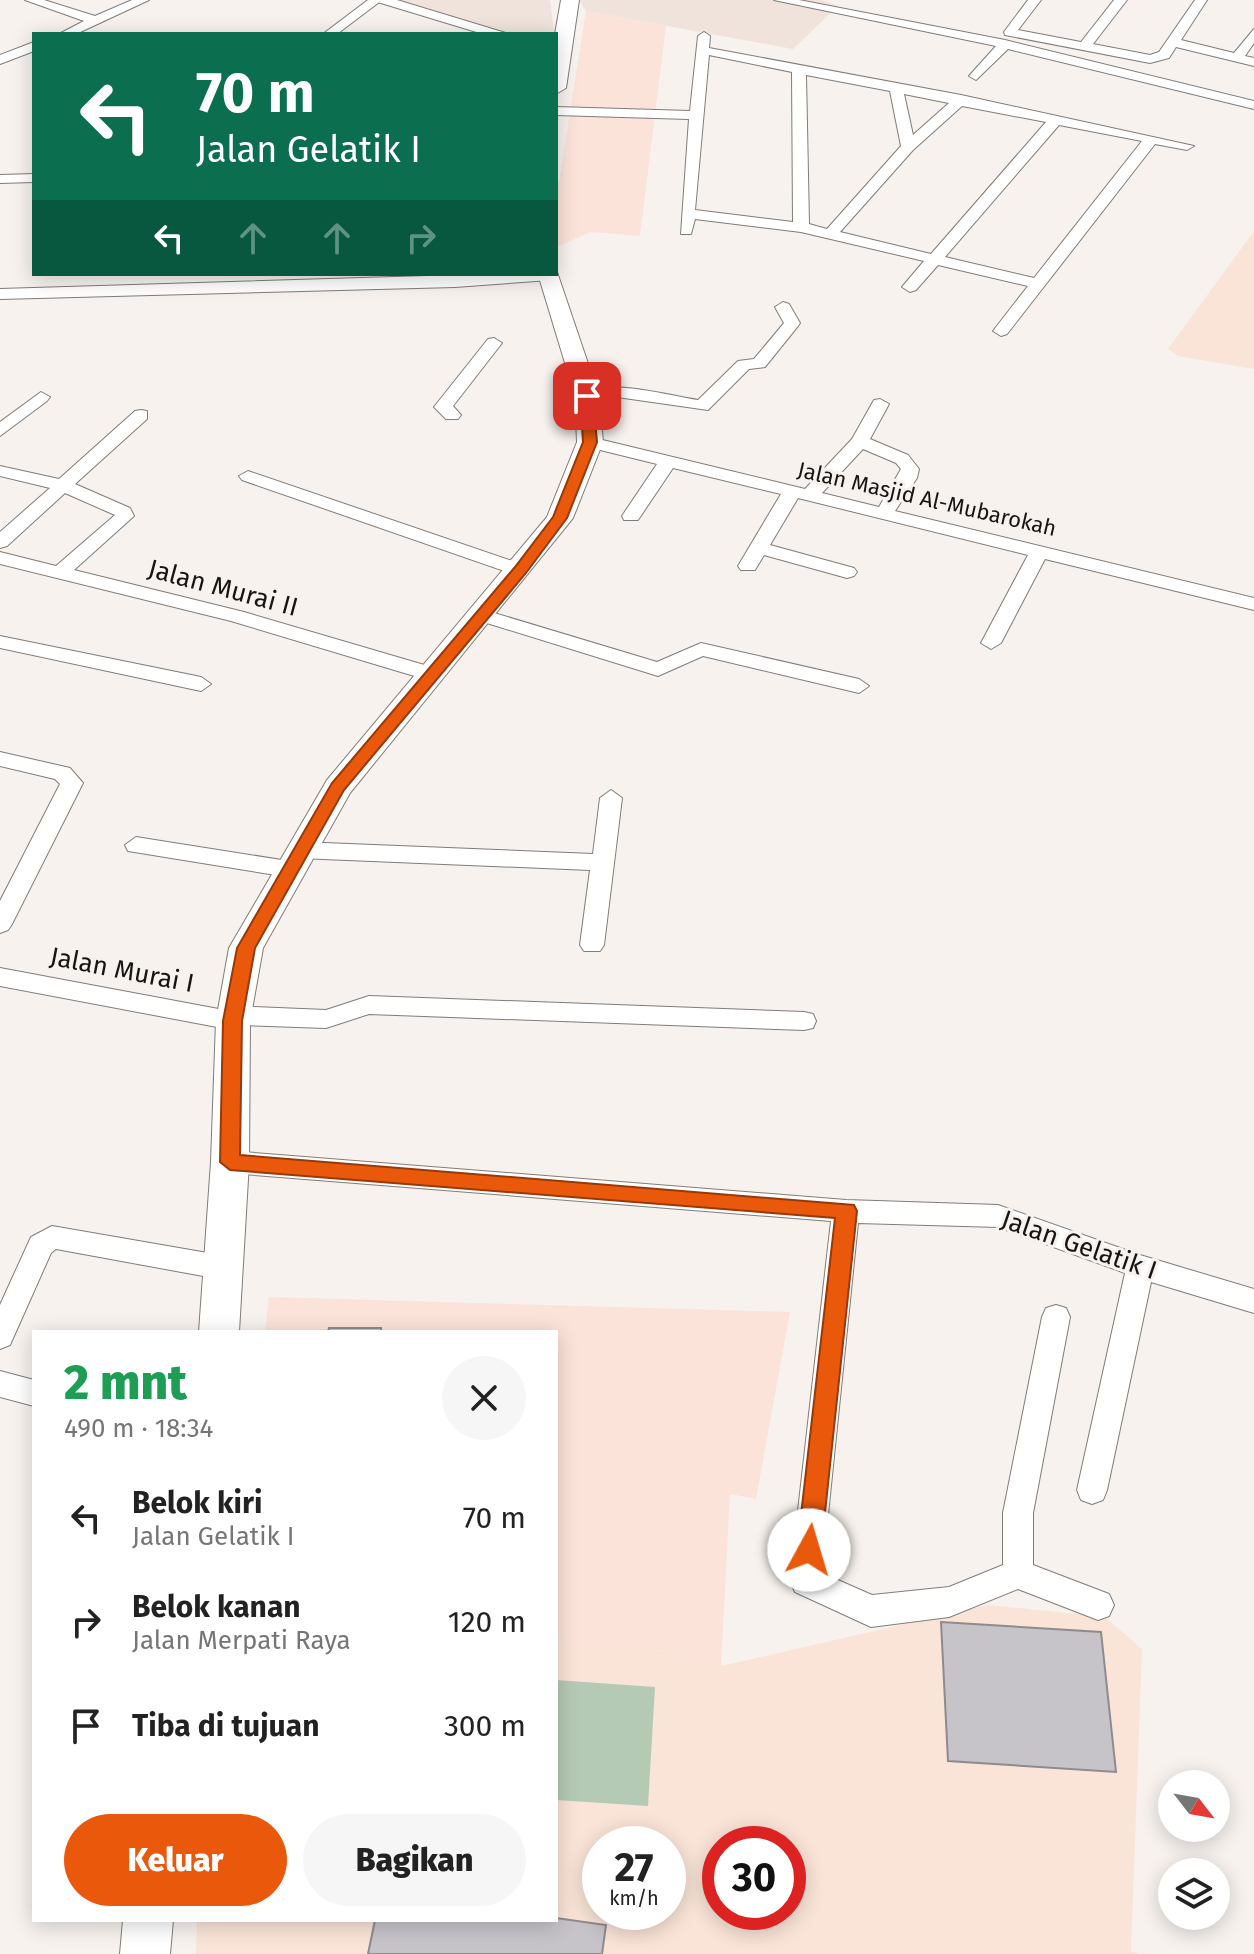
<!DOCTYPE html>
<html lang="id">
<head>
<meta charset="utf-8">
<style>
	:root { --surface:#fff; --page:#f6f6f6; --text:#222; --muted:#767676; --accent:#ea580c }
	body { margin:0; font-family:"Fira Sans",sans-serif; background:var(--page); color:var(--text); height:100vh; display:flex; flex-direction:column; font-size:30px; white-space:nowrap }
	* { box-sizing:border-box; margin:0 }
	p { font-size:26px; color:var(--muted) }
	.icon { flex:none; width:44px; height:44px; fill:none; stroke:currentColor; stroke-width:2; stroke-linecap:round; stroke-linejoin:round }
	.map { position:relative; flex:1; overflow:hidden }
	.sheet { position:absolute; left:32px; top:1330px; width:526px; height:592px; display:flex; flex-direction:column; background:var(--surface); border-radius:0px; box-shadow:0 4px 20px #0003 }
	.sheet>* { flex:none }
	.guide { position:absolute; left:32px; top:32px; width:526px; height:244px; border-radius:0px; box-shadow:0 4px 20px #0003; background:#0b6e4f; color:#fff; overflow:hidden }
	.needle { width:52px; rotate:121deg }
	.fabs { position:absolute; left:1158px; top:1770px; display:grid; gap:16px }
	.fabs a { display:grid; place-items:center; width:72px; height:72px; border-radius:50%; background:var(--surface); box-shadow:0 4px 20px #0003; font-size:40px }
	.speed { position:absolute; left:582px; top:1826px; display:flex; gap:16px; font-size:40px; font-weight:700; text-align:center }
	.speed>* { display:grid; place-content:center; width:104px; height:104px; border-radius:50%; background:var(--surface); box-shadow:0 4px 20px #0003; line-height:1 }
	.speed small { font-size:20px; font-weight:400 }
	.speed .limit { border:12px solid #d22; background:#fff; color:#111 }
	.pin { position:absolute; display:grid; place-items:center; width:68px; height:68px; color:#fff; margin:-34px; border-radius:16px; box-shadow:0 4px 12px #0006 }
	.me { position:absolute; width:88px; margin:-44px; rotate:6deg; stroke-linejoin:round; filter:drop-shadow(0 0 6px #0008) }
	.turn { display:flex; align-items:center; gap:28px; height:168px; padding:0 32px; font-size:36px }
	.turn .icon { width:104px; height:104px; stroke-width:2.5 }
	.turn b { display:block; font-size:56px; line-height:68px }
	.lanes { display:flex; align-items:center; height:76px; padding:0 32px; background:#0003; justify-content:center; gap:40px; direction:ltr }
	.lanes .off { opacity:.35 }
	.round { display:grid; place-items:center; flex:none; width:84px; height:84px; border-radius:42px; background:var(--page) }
	.head { display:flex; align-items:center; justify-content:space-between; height:136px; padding:0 32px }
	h1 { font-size:48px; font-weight:800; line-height:60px; color:#1e9e55 }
	.primary-button { display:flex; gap:16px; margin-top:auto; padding:16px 32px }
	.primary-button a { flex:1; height:92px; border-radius:48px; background:var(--accent); color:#fff; font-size:32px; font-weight:800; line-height:92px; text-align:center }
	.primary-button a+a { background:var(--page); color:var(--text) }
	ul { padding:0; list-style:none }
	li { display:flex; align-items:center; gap:24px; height:104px; padding:0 32px }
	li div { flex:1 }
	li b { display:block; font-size:30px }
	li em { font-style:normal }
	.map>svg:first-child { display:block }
</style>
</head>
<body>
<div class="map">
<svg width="1254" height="1954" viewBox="0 0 1254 1954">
	<rect width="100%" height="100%" fill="#f7f2ee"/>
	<path fill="#fbe3d9" d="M586 11 666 26 640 236 591 232 557 247 556 200Z
		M269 1297 790 1312 756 1499 730 1494 721 1666 665 1651 556 1642V1332H265Z"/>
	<path fill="#efe3db" d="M397 0H550L554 34H495Z
		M579 0H822L838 6 793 49 586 11Z"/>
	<path fill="#fae4d7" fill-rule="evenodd" d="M1254 231V369L1178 356 1168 349Z
		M988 1605 1105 1617 1142 1649 1131 1951 1138 1954H196L197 1920H556V1642L665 1651 721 1666ZM600 1844H668V1912H600ZM720 1844H788V1912H720Z"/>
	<path fill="#b5cab4" d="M556 1680 655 1687 648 1806 556 1800Z"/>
	<path fill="#c7c4c9" stroke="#8e8b8f" stroke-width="2" d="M329 1328H381V1332H328Z
		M941 1622 1101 1632 1116 1772 948 1761Z
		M556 1918 606 1925 602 1954H368L375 1920Z"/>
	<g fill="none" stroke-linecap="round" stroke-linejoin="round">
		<defs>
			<path id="minor" d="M25 0H44L95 16 132 0H149L76 34H59L84 21Z
				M368 0H382L337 34H323Z
				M774 0H799L1005 40 1254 101V109L1008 49 976 80 969 76 996 46Z
				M1028 0H1041L1018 30 1081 42 1114 0H1127L1093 44 1150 55 1159 52 1195 0H1207L1181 40 1234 53 1254 29V43L1245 56 1254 58V66L1176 47 1169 58 1150 63 1005 35 1004 32Z
				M704 32 710 36 709 48 961 95 1194 146 1187 150 1155 144 1007 334 1001 336 993 331 1028 286 938 265 916 290 910 292 902 287 924 261 801 232 695 219 691 234H681L689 119 556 115V107L690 111 698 36ZM709 55 792 72 793 222 695 210ZM806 75 890 91 901 146 827 229 809 224ZM904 94 949 103 913 135ZM962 106 1046 122 931 254 840 232 913 150ZM1059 125 1142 141 1034 278 945 257Z
				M34 42V51L0 64V55Z
				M34 174V182L0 183V175Z
				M556 272 558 275 556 278 550 280 455 287 0 299V289Z
				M783 302 789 304 800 323 798 326 765 367 749 369 708 410 617 397 587 401 578 396C600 376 670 396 698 400L738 361 754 359 784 323 775 307Z
				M494 338 502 343 453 406 461 415 458 419H446L434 407 488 339Z
				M41 392 50 397 47 401 0 436V422Z
				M880 399 889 404 870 439 908 455 919 469 917 478 895 511 1254 598V610L1045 559 1001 643 991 649 981 643 1028 555 798 498 770 545 854 568 857 572 854 576 847 578 764 555 755 570H741L738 566 781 494 673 468 638 520H624L622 516 657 464 584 446 581 442 590 437 805 489 852 439 874 400ZM863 449 896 463 901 469 879 507 822 493Z
				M141 410 147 411V419L75 484 130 508 134 516 74 570 244 612 438 669 441 674 438 679 431 681 231 621 0 564V552L56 566 115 515 65 493 7 546 0 548V532L50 488 0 476V466L59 479 135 411Z
				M248 471 527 566 530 570 527 574H513L242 480 239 476Z
				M481 609 657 662 701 643 859 679 869 686 859 693 703 656 658 676 474 619 471 615 474 611Z
				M0 636 201 677 211 684 201 691 0 648Z
				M0 752 70 768 83 783 12 924 8 930 0 933V901L60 784 55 779 0 766Z
				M611 790 622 798 604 945 600 951H584L580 945 590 870 299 858 288 850 299 842 593 854 600 798Z
				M136 837 288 861 299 869 288 877 128 851 125 845Z
				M0 968 224 1010 233 1006 326 1010 369 996 804 1012 813 1014 816 1021 813 1028 804 1030 369 1014 326 1028 243 1025 233 1030 0 986Z
				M230 1151 846 1200 998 1205 1140 1255 1254 1289V1313L1151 1282 1107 1490 1103 1500 1092 1504 1081 1500 1077 1490 1125 1273 998 1227 858 1223 822 1573 872 1595 949 1587 1003 1565V1513L1042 1317 1046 1308 1056 1305 1066 1308 1070 1317 1033 1513V1565L1109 1594 1114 1605 1109 1616 1098 1620 1018 1589 949 1617 871 1627 795 1592 790 1581 831 1221 230 1173 221 1170 217 1162 221 1154Z
				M52 1226 225 1256 235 1260 239 1268 235 1276 225 1280 56 1249 51 1253 10 1345 0 1349V1305L31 1237Z
				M0 1371 34 1380V1406L0 1397Z"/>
			<path id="tertiary" d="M371 0H397L509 34H483Z"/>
			<path id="secondary" d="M561 0H579L566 88 556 94 555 34Z
				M556 269 599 396 603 442 573 518 350 793 263 948 250 1021 249 1162 239 1332H199L211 1162 216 1021 229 948 327 780 547 517 577 442 575 396 538 274H556Z
				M123 1920H173L170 1954H120Z"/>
		</defs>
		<use href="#minor" stroke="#807c79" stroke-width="2"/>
		<use href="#tertiary" stroke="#807c79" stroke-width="2"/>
		<use href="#secondary" stroke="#807c79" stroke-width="2"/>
		<use href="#minor" fill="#fff" fill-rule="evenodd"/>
		<use href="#tertiary" fill="#fff" fill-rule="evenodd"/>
		<use href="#secondary" fill="#fff" fill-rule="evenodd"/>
	</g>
	<path fill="#ea580c" stroke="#983908" stroke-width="2" d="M587 392 593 396 597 442 567 518 526 573 344 790 255 948 242 1021 240 1155 854 1205 857 1211 821 1550 817 1558 809 1561 801 1558 797 1550 835 1218 230 1170 220 1162 223 1021 237 948 332 783 515 567 553 517 583 442 580 396Z"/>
	<g text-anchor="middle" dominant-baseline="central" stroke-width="6" stroke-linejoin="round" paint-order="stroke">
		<g font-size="22" fill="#171514" stroke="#f7f2ee">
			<text transform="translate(927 499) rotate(13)">Jalan Masjid Al-Mubarokah</text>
		</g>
		<g font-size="26" fill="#171514" stroke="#f7f2ee">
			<text transform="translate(223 588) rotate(15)">Jalan Murai II</text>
			<text transform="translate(122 970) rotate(11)">Jalan Murai I</text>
			<text transform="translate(1079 1245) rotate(19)">Jalan Gelatik I</text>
		</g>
	</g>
</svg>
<div class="fabs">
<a><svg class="needle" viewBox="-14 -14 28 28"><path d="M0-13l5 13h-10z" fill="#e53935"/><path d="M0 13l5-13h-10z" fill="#767676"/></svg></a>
<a><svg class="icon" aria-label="layers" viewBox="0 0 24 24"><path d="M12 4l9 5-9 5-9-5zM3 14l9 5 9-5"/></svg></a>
</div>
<div class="speed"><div>27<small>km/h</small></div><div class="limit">30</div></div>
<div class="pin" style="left:587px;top:396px;background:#d93025"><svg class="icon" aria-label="arrive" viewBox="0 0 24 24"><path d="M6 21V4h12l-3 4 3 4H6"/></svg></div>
<svg class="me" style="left:809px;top:1550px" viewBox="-20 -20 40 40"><circle r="19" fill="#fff"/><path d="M0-13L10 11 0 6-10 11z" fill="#ea580c"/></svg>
<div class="guide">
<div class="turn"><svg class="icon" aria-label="left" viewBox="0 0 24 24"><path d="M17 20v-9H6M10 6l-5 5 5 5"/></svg><div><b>70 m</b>Jalan Gelatik I</div></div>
<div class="lanes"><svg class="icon" aria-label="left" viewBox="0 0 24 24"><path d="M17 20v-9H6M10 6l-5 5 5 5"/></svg><svg class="icon off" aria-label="ahead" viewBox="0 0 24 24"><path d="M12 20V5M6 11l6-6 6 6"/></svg><svg class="icon off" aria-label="ahead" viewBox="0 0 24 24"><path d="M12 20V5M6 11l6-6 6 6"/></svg><svg class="icon off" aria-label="right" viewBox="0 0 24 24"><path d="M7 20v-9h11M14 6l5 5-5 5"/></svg></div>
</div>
<section class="sheet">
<div class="head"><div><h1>2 mnt</h1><p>490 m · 18:34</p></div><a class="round"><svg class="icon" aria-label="close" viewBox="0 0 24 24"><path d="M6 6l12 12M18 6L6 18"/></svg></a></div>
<ul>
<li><svg class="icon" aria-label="left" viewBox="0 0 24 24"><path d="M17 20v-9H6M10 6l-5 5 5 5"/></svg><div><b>Belok kiri</b><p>Jalan Gelatik I</p></div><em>70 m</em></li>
<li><svg class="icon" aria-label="right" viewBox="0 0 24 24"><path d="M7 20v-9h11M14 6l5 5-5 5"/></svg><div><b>Belok kanan</b><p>Jalan Merpati Raya</p></div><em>120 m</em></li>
<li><svg class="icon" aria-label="arrive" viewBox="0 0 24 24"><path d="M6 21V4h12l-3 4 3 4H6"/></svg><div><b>Tiba di tujuan</b></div><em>300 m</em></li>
</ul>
<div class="primary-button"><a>Keluar</a><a>Bagikan</a></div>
</section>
</div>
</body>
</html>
